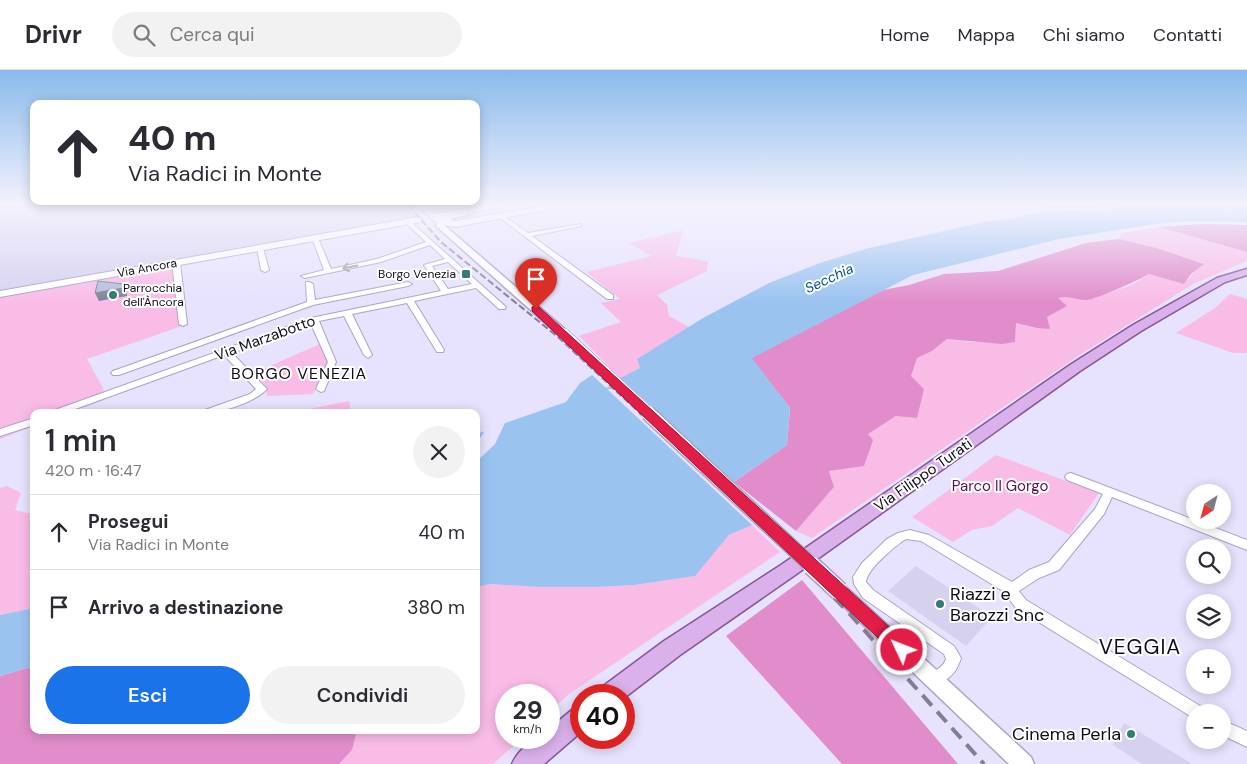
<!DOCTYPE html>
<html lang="it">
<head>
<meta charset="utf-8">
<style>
	:root { --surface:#fff; --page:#f2f2f3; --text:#2b2b33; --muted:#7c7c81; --line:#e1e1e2; --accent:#1a73e8 }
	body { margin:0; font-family:"DM Sans",sans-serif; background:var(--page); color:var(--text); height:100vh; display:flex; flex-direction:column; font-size:19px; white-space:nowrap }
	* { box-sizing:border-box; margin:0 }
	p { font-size:16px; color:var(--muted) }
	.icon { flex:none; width:28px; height:28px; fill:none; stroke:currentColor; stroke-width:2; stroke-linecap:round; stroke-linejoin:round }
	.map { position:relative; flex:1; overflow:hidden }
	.drawer { position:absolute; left:30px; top:339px; width:450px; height:325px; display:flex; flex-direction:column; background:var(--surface); border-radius:10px; box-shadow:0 2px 12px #0003 }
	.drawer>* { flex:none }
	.guide { position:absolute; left:30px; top:30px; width:450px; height:105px; border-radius:10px; box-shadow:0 2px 12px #0003; background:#fff; color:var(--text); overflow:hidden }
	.needle { width:32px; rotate:216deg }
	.fabs { position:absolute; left:1186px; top:414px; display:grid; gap:10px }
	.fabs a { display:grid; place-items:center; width:45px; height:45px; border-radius:50%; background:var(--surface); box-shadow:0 2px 12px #0003; font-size:25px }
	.speed { position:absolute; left:495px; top:614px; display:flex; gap:10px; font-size:25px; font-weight:700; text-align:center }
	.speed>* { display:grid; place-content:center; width:65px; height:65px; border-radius:50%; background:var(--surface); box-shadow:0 2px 12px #0003; line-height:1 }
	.speed small { font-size:12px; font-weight:400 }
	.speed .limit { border:8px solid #d22; background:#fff; color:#111 }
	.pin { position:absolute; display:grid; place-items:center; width:42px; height:42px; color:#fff; margin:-51px -21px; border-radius:50% 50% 50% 0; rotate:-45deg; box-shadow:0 0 5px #0007 }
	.pin .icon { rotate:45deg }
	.me { position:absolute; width:55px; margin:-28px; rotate:313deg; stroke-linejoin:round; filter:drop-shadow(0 0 4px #0008) }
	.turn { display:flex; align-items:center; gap:18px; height:105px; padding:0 15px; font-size:22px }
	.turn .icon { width:65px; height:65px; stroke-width:2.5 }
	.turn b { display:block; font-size:35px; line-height:42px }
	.round { display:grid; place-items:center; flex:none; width:52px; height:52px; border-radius:26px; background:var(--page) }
	.summary { display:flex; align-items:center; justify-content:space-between; height:85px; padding:0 15px }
	h1 { font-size:30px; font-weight:600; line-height:38px }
	.primary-button { display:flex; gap:10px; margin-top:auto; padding:10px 15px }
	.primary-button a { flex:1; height:58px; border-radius:30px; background:var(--accent); color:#fff; font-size:20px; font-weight:600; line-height:58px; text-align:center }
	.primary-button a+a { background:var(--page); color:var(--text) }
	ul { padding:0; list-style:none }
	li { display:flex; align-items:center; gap:15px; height:75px; padding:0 15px; border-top:1px solid var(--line) }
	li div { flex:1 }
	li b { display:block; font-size:19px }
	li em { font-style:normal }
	header { display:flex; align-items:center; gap:30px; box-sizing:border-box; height:70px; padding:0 25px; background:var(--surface); border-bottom:1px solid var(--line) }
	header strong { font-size:24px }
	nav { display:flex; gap:28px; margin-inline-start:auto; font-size:18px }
	.search { width:350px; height:45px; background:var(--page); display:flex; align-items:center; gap:12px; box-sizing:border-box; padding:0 18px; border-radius:28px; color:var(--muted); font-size:19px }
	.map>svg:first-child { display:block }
</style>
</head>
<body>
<header>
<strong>Drivr</strong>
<div class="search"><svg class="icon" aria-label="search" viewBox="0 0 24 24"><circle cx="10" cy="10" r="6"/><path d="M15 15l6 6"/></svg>Cerca qui</div>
<nav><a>Home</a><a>Mappa</a><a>Chi siamo</a><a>Contatti</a></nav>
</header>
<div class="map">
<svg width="1247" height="694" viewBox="0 0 1247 694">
	<rect width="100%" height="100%" fill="#e7e2fd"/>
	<path fill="#d7d1f0" d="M0 135H405L417 149 0 224Z
		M916 496 992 547 966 576 888 521Z
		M1124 653 1191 693 1190 694H1142L1113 675Z"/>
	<path fill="#f9bce7" d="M1159 157 1247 182V191L1193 214 1078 286 812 468 796 461 834 417 829 401 864 396 868 364 896 346 917 288 932 281 947 269 971 272H1015L1016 253 1037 258 1047 247 1066 236 1057 228 1064 226 1087 230 1132 215 1149 204 1184 214 1203 193 1157 178 1118 169 1123 163Z
		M683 160 676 186 708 191 707 201 657 225 667 235 669 246 689 257 637 289 640 298 620 308 579 266 621 252 601 233 620 229 586 202 652 186 629 173Z
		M177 192 185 255 87 289 103 318 104 330 70 342H34V356L0 369V224Z
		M1230 224 1247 229V283H1233L1176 263 1215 238Z
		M320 274 328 291 313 324 267 326 266 316 254 303Z
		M349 331 351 342H294Z
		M996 385 1099 423 1070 465 1018 438 992 456 972 460 953 472 912 447Z
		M7 416 21 423 15 440 27 443 34 442V538L0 545V418Z
		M752 455 780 482 569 624 549 642V625H506V668H522L493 694H339L352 680 357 660H476V517L490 514 540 517H596L634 515 694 506 729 465Z"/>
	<path fill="#e18dcb" d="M1042 135H1247V139L1158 136 1047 138Z
		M1202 154 1247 155V182L1159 157Z
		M1118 169 1157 178 1204 194 1191 204 1184 214 1149 204C1139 210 1095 230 1086 230 1076 230 1068 225 1058 228L1067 236 1047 247 1050 259 1037 258 1016 253 1015 272 1002 274 947 269 932 281 917 288 911 306 924 319 917 348 896 346 868 364 873 370 864 396 829 401 834 417 796 461 734 412 787 375 790 338 751 288 883 220 909 215 944 204 998 201 1086 173Z
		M802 510 958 694H842L726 566Z
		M34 596V660H357L352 680 339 694H0V606Z"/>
	<path fill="#9bc3f0" d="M1158 136 1247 139V152L1191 151 1163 153 1059 169 913 205 752 288 790 338 787 375 734 412 620 308 640 298 637 289 703 248 769 213 820 193 869 178 984 152 1014 148 1045 141Z
		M592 305 752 455 729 465 695 506 634 515 596 517H540L490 514 476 517V392L495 374 505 353 566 332 580 313Z
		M34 538V596L0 606V545Z"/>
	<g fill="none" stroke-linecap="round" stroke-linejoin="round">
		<path stroke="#9bc3f0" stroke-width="2" d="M604 319 615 317"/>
		<path stroke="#9bc3f0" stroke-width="3" d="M476 370 482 363"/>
		<defs>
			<path id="minor" d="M419 135H425L435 146V148H431Z
				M501 144 528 163 581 154V156L532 166 613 225V229H607L499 147 498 146Z
				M411 149 414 151 413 154 506 237 505 239H499L476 218 414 231 444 280 443 282H437L407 233 352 244 372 285 368 288 364 285 344 246 319 251 336 292 324 321 321 322 316 319 328 292 311 254 232 283 267 319C255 332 220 344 204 342L205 340 250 324 256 319 224 285 67 342H54L55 340 311 248 441 221 424 195 445 189 430 175 381 192 305 208 301 206 324 200 312 168 313 167 318 168 331 199 377 189 426 172 407 154 409 150ZM448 192 472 214 448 219 432 196Z
				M260 176 263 178 269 200 265 202 261 200 257 178Z
				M176 190 180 192 187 254 183 256 179 254 172 192Z
				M306 212H309L313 214 315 230 408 212 412 214 408 216 313 235 119 305H113L111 303 113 301 307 232Z
				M34 348V355L0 366V359Z
				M1071 403 1247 470V480L1112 427 1104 444 1059 500 1039 508 1019 521 1026 530 1202 637 1204 642H1195V649L1016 538 1003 521 921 471 906 469C895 476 867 499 866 512L873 520 954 576 961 588C956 604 949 610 933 615L928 613 925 608 928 603C936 600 943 598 946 589L944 584 863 528 854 514 853 507 862 493 887 469 898 463 910 460 929 465 1012 512 1029 500 1049 492 1095 439 1103 424 1067 410 1065 407 1067 404Z
				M1222 650 1247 661V677L1222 665Z"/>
			<path id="tertiary" d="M465 141 469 143 468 145 453 148 444 155 568 262 569 264 568 266H560L436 156C439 144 455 143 465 141Z
				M839 514 845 516 1031 687 1034 694H1009L833 526 831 521 833 516Z"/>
			<path id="secondary" d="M489 135H505L501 137 441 148 456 151 548 135H563L559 137 456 157 438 154 429 147 433 144Z
				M418 147 422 150 421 152 0 227V221Z"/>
			<path id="primary" d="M1247 199V205L1225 212 1141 261 1080 301 795 505 680 585 624 628V625H598L602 617 664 571 781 495 1070 295 1133 255 1217 208Z
				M581 636V662L544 694H512C518 680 533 668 549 668V659L573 639Z"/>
		</defs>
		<use href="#minor" stroke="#aaa4c3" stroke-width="2"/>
		<use href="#tertiary" stroke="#aaa4c3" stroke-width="3"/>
		<use href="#secondary" stroke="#aaa4c3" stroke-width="2"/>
		<use href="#primary" stroke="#835598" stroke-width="3"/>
		<use href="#minor" fill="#fff" fill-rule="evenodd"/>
		<use href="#tertiary" fill="#fff" fill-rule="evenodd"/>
		<use href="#secondary" fill="#fff" fill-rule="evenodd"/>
		<use href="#primary" fill="#dab1eb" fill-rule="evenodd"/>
		<path stroke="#827e92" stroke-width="2" stroke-dasharray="7 3" stroke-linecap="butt" d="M408 135 441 172 558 267 641 344"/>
		<path stroke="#827e92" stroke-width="3" stroke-dasharray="11 5.5" stroke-linecap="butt" d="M640 343 804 497"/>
		<path stroke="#827e92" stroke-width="4" stroke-dasharray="14 8" stroke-linecap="butt" d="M803 496 848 542 984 694"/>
		<defs>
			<path id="tertiary-bridge-far2" d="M564 264 650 344"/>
			<path id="tertiary-bridge-far1" d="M648 343 813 497"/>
			<path id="tertiary-bridge" d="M812 496 839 521"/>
		</defs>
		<use href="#tertiary-bridge-far2" stroke="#aaa4c3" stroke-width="12" stroke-linecap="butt"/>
		<use href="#tertiary-bridge-far1" stroke="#aaa4c3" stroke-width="17" stroke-linecap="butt"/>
		<use href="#tertiary-bridge" stroke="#aaa4c3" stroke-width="21" stroke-linecap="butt"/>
		<use href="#tertiary-bridge-far2" stroke="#fff" stroke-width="11"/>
		<use href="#tertiary-bridge-far1" stroke="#fff" stroke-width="14"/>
		<use href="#tertiary-bridge" stroke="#fff" stroke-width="18"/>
	</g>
	<path fill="#7e849a" d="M123 214 127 221V226L99 231 95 223Z"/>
	<path fill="#b4bddc" stroke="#7e849a" d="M98 211 123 214V218L95 223Z"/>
	<defs><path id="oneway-shaft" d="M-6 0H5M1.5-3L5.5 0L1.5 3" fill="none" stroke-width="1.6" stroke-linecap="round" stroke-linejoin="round" transform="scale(1.25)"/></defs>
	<use stroke="#9f9ea2" href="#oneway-shaft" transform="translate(350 197) rotate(169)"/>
	<linearGradient id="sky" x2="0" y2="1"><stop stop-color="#89baeb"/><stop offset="0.58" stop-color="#f4f2fe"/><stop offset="1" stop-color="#f4f2fe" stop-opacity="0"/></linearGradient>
	<rect width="1247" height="232" fill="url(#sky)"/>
	<path fill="#e11d48" stroke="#92132f" d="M536 236 539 237 908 574 910 580 908 585 902 587 896 585 532 241V237Z"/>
	<g fill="#357c77" stroke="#fff" stroke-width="2">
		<rect x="461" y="199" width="10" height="10" rx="2.5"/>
		<circle cx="113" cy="225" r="5"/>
		<circle cx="940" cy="534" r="5"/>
		<circle cx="1131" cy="664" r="5"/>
	</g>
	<g text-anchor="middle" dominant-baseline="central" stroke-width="4" stroke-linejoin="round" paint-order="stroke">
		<g font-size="12" fill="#0f0c17" stroke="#fff">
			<text transform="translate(147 198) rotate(-10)">Via Ancora</text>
		</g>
		<g font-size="12" fill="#0f0c17" stroke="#fff" text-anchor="end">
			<text x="456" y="204">Borgo Venezia</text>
			<text x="123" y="218" text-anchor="start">Parrocchia<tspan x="123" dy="14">dell'Àncora</tspan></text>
		</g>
		<g font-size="14" font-style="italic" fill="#004e8f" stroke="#fff">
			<text transform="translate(829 208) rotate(-25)">Secchia</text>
		</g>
		<g font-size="15" fill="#0f0c17" stroke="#fff">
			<text transform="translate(265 268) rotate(-20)">Via Marzabotto</text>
			<text transform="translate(923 405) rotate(-35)">Via Filippo Turati</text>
		</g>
		<g font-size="15" fill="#5a104c" stroke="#fff">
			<text x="1000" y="416">Parco Il Gorgo</text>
		</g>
		<g font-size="16" letter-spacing="1" fill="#0f0c17" stroke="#fff">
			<text x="299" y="303">BORGO VENEZIA</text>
		</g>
		<g font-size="18" fill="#0f0c17" stroke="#fff" text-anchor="start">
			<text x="950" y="524">Riazzi e<tspan x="950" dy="21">Barozzi Snc</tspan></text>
			<text x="1121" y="664" text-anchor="end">Cinema Perla</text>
		</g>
		<g font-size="21" letter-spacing="1" fill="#0f0c17" stroke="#fff">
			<text x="1140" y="577">VEGGIA</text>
		</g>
	</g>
</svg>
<div class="fabs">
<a><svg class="needle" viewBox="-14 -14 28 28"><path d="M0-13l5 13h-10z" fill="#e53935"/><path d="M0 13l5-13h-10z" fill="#7c7c81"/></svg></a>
<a><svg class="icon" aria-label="search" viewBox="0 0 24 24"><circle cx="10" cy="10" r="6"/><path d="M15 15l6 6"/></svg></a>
<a><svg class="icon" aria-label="layers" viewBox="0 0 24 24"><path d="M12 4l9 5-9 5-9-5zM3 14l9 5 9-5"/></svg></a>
<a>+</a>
<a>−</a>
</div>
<div class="speed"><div>29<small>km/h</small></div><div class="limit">40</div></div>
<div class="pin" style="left:536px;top:239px;background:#d93025"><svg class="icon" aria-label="arrive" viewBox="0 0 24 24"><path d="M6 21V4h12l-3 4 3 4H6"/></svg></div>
<svg class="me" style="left:902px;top:580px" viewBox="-20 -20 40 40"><circle r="17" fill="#e11d48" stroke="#fff" stroke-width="3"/><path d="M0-11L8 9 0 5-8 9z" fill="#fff"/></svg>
<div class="guide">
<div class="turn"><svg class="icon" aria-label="ahead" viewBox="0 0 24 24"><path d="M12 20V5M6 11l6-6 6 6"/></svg><div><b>40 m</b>Via Radici in Monte</div></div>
</div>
<section class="drawer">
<div class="summary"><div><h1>1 min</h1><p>420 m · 16:47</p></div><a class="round"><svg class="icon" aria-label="close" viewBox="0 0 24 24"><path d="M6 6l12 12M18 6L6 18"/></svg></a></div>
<ul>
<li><svg class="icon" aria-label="ahead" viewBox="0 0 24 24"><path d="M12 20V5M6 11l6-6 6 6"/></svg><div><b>Prosegui</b><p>Via Radici in Monte</p></div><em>40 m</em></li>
<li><svg class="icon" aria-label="arrive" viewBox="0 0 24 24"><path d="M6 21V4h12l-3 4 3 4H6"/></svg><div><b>Arrivo a destinazione</b></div><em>380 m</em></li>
</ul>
<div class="primary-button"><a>Esci</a><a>Condividi</a></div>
</section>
</div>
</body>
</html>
